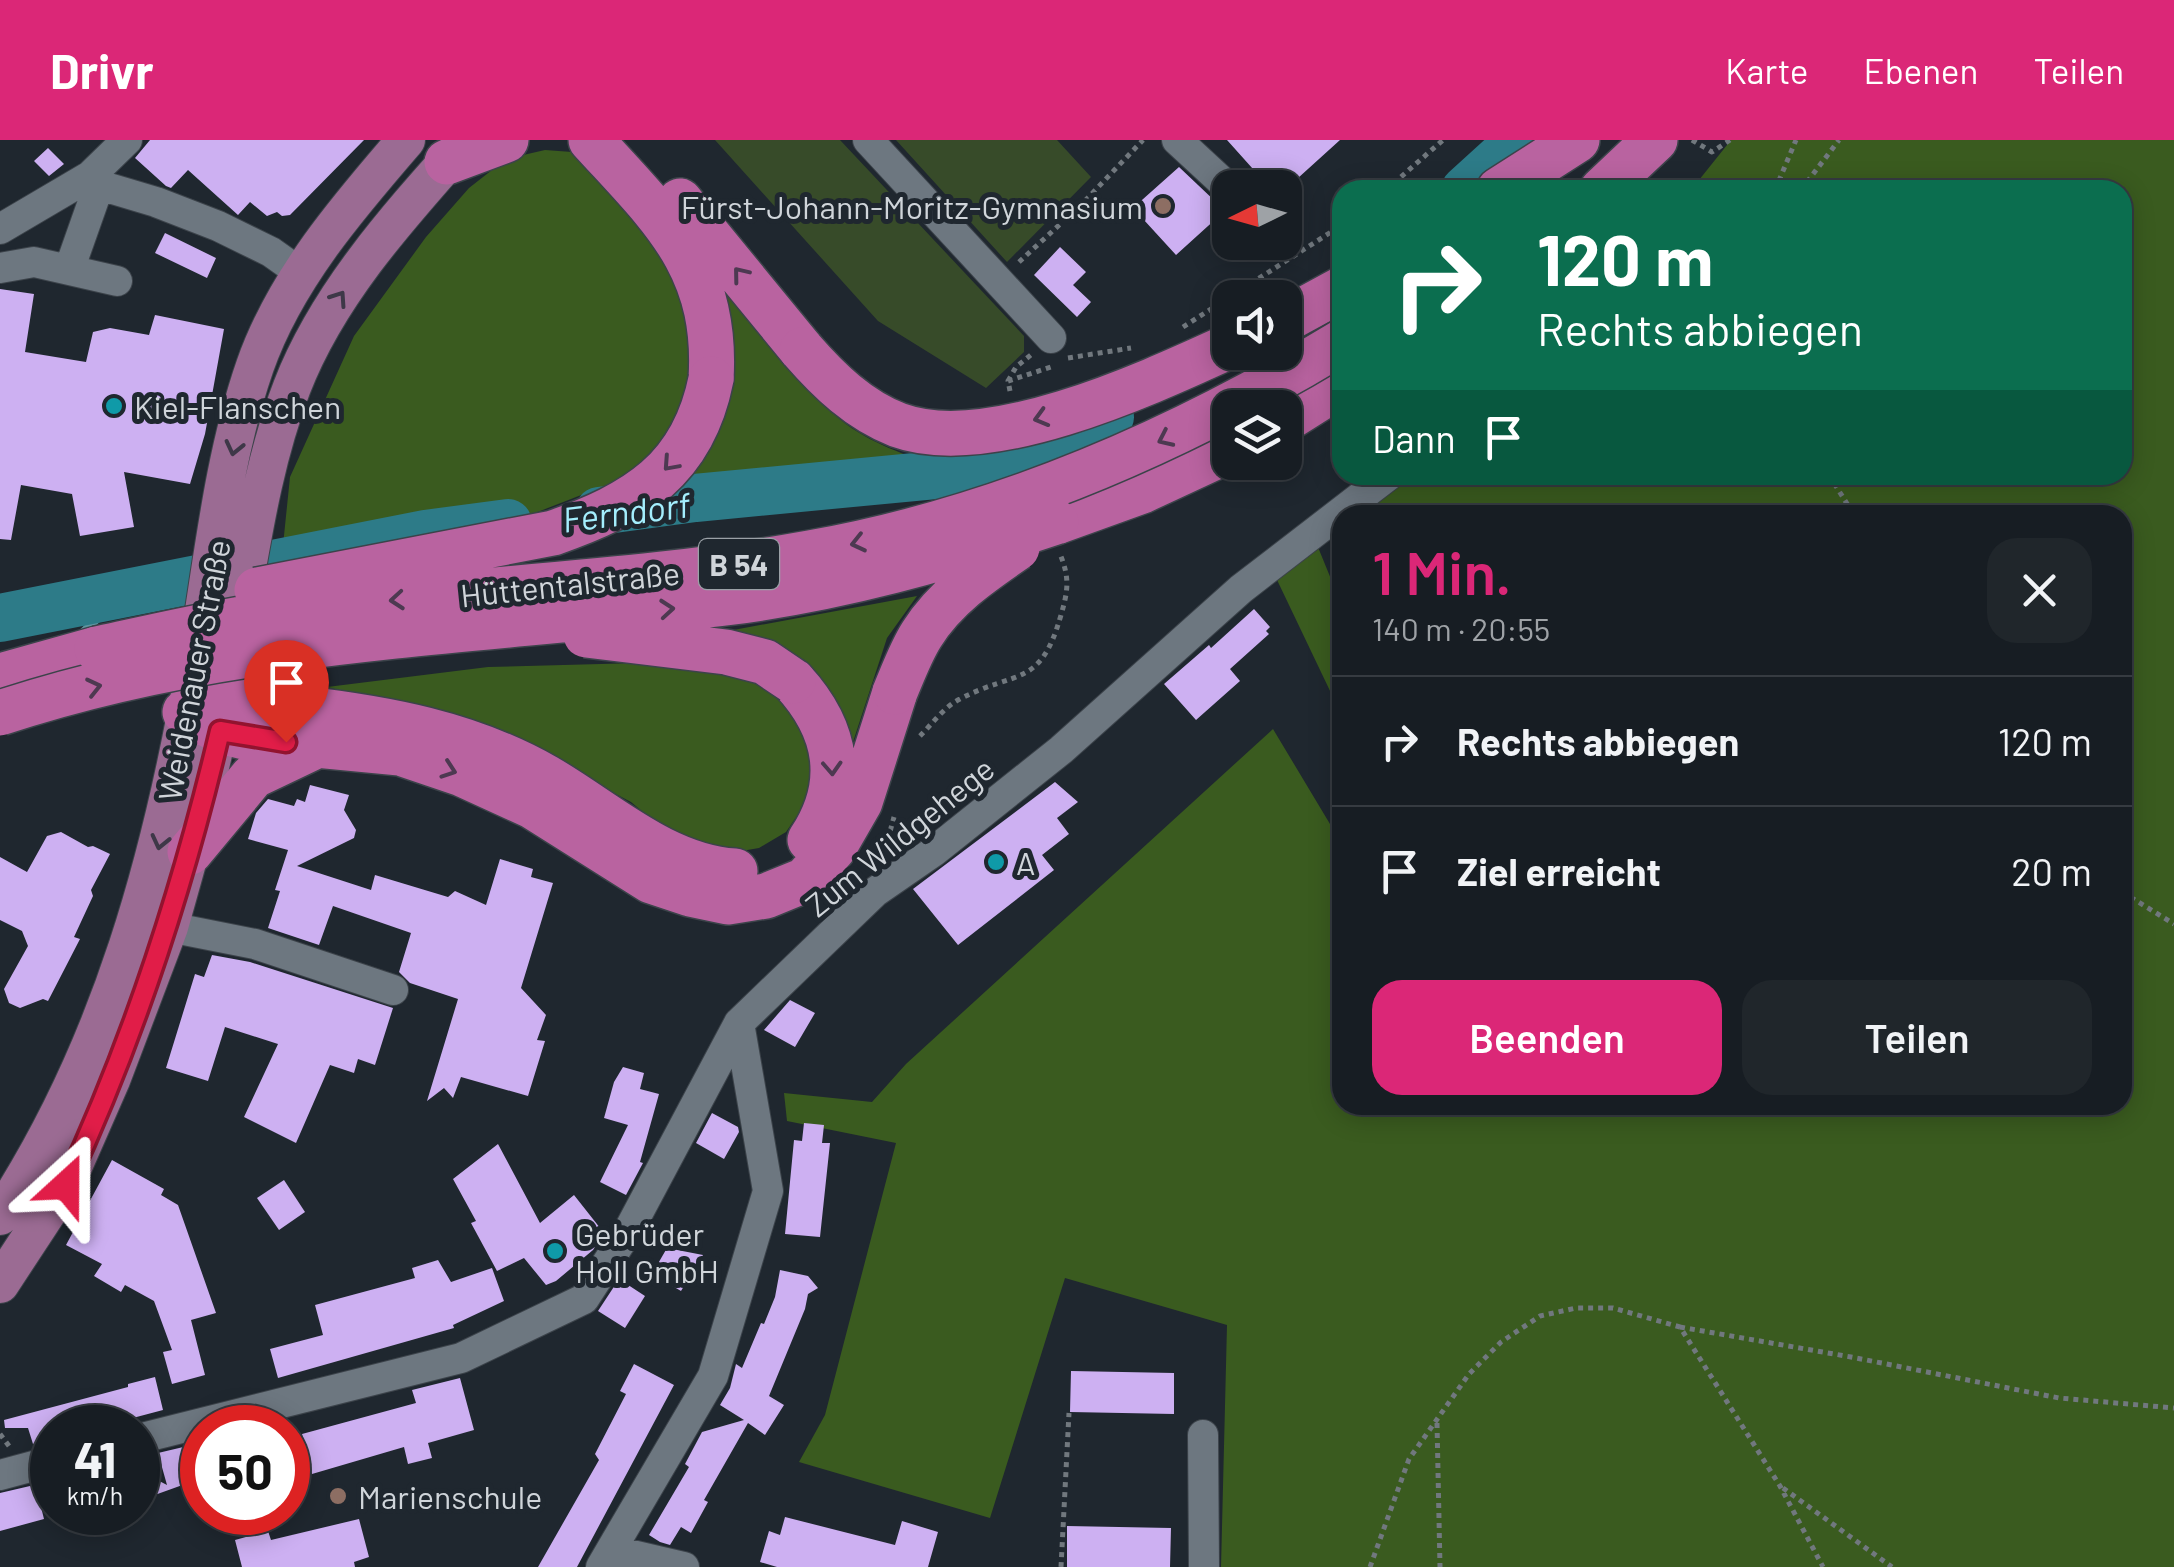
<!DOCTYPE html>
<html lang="de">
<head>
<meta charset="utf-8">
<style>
	:root { --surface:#171d23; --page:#20262b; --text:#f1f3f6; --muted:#9ea2a6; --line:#363b41; --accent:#db2777 }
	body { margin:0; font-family:Barlow,sans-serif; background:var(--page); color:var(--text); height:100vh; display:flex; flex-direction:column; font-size:38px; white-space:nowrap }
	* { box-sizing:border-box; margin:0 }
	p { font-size:32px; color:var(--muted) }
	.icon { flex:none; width:55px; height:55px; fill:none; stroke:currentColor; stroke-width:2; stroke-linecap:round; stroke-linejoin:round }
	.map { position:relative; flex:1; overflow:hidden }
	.side { position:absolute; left:1332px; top:365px; width:800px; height:610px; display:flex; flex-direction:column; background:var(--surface); border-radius:30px; box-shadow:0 5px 25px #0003,0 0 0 2px var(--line) }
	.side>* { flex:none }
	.banner { position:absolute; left:1332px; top:40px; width:800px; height:305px; border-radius:30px; box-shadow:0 5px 25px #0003,0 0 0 2px var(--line); background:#0b6e4f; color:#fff; overflow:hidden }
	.needle { width:65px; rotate:265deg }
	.fabs { position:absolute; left:1212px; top:30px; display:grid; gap:20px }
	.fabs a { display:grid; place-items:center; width:90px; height:90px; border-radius:20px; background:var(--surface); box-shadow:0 5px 25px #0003,0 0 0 2px var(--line); font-size:50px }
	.speed { position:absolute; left:30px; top:1265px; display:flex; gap:20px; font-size:50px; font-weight:700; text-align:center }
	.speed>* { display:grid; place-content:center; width:130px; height:130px; border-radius:50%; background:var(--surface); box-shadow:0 5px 25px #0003,0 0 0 2px var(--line); line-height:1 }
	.speed small { font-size:25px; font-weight:400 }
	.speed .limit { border:15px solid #d22; background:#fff; color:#111 }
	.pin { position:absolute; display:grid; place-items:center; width:85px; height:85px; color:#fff; margin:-102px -42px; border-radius:50% 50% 50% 0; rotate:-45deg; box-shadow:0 0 10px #0007 }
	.pin .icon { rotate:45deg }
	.me { position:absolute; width:110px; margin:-55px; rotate:24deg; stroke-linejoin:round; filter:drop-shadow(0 0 8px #0008) }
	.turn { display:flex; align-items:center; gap:35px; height:210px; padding:0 40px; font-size:45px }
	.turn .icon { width:130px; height:130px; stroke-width:2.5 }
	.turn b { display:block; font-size:70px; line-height:85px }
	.then { display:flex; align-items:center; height:95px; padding:0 40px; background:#0003; gap:20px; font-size:38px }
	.round { display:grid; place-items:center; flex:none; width:105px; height:105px; border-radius:30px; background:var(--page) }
	.overview { display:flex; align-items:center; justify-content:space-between; height:170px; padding:0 40px }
	h1 { font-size:60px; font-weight:600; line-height:75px; color:var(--accent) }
	.primary-button { display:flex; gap:20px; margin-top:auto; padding:20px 40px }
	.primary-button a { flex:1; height:115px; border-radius:30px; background:var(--accent); color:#fff; font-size:40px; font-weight:600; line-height:115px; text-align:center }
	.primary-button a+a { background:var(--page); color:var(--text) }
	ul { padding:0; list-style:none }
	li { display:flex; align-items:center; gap:30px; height:130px; padding:0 40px; border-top:2px solid var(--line) }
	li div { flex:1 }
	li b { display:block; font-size:38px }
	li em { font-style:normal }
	header { display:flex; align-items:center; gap:60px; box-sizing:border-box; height:140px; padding:0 50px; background:var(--accent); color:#fff }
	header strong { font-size:48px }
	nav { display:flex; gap:55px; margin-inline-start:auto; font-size:35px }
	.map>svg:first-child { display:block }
</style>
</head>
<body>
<header>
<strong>Drivr</strong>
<nav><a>Karte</a><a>Ebenen</a><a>Teilen</a></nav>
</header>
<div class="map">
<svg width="2174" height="1427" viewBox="0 0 2174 1427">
	<rect width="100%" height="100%" fill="#1f272f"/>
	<path fill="#374b29" d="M715 0H840L1024 196V212L986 248 878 181Z
		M896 0H1057L1091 37 1007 122Z"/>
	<path fill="#3a5b1f" d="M1731 0H2174V1427H1221L1227 1185 1065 1138 990 1378 799 1322 825 1275 896 1003 787 981 784 953 872 962 906 924 1273 589 1342 704V965H2122V375H1383L1375 350 1391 335H2122V50H1691Z
		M545 10 572 12 630 64 688 158 689 251 666 302 625 338 535 373 282 415 290 337 354 196 426 97 469 48 506 19Z
		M728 151C764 194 798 243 841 280 869 303 906 315 940 327L680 349 707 314 719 284 721 154Z
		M1311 390 1342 466V576L1268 421Z
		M917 456 887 498 853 602 842 601 728 491Z
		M638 523 716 533 764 545 797 577 815 612 812 654 786 692 759 708 718 715 674 698 631 662 493 590 327 547 488 527Z"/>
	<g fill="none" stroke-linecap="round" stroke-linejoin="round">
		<path stroke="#5e96a1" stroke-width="8" d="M81 494 128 450"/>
		<path stroke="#2d7b88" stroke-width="48" d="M1465 50 1520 0
			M599 371 695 358 967 332 1110 277
			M0 478 425 394 508 383"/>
	</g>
	<path fill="#cdb0f2" d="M150 0H364L290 75 282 76 277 72 267 76 250 62 238 75 188 30 171 48 166 46 135 18Z
		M1227 0H1340L1287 48H1270Z
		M48 8 64 24 49 36 34 21Z
		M1179 27 1217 63 1229 67 1176 115 1133 68Z
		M165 93 216 118 207 138 155 113Z
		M1060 107 1086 132 1073 145 1091 162 1077 177 1034 135Z
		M0 149 34 154 25 212 86 222 93 192 110 188 149 195 155 175 224 189 205 294 190 344 124 332 134 387 80 396 72 354 21 345 11 400 0 399Z
		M1254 469 1270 487 1266 491 1269 494 1230 529 1240 541 1196 580 1164 544 1209 505 1211 508Z
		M1055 642 1078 662 1057 678 1069 694 1042 715 1054 730 958 805 913 749Z
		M310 645 349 655 344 670 356 690 354 698 297 726 371 750 375 735 448 757 455 751 486 765 500 719 533 729 531 737 553 743 521 848 546 875 537 900 545 901 528 956 461 937 453 958 444 948 427 961 458 859 410 843 399 832 411 793 333 766 319 805 268 788 280 751 275 750 288 710 248 699 256 673 268 659 294 666 297 659 305 662Z
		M61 692 88 707 93 706 110 714 91 750 93 756 74 797 80 799 48 861 43 859 20 868 9 863 4 849 28 806 22 791 0 780V717L27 732 47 696Z
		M212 815 250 822 393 868 375 925 358 919 354 933 330 925 296 1003 244 977 278 904 225 887 208 941 166 928 195 834 204 837Z
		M790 860 815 873 795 907 764 890Z
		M623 927 644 933 640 949 659 954 640 1022 643 1023 626 1055 600 1042 628 985 604 978 614 942Z
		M712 973 738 987 739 992 724 1019 696 1003Z
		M804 983 824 985 822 1003H830L820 1097 785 1094 794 1000 802 1001Z
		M498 1004 540 1083 574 1055 604 1093 593 1110 556 1141 546 1145 524 1118 497 1131 471 1083 476 1081 453 1039Z
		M112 1020 164 1049 161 1055 178 1065 216 1173 191 1180 205 1235 172 1244 163 1212 172 1210 154 1161 125 1145 121 1152 94 1136 102 1124 66 1105Z
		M284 1040 305 1072 279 1090 257 1058Z
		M667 1108 703 1115 681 1151 652 1134Z
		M438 1120 451 1142 492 1128 504 1161 453 1185 454 1188 278 1238 270 1209 323 1195 315 1165 415 1138 412 1128Z
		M780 1130 808 1136 818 1148 808 1154 805 1169 769 1256 784 1265 765 1295 748 1283 704 1360 708 1362 691 1393 681 1387 670 1405 660 1402 649 1395 689 1327 685 1324 702 1292 744 1280 720 1265 730 1248 736 1224 742 1228 761 1183 764 1184 775 1157Z
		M619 1139 645 1156 625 1188 598 1171Z
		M634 1224 674 1245 577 1427H538L599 1320 595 1314 626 1254 620 1251Z
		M1071 1231 1174 1233V1274L1070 1272Z
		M155 1237 163 1270 95 1288H52V1299L33 1304 28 1288H5L4 1280 128 1247V1244Z
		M460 1238 474 1290 428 1303 432 1318 408 1324 404 1307 312 1334 302 1294 416 1263 412 1250Z
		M196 1304 202 1338 138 1361V1330L167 1345 158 1313Z
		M30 1346 36 1347 44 1379 0 1391V1353Z
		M785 1377 895 1405 902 1381 938 1392 928 1427H777L760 1422 769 1391 780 1395Z
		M359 1379 369 1417 354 1422 355 1427H242L235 1400 268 1391 271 1400Z
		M1067 1386 1171 1388 1170 1427H1067Z"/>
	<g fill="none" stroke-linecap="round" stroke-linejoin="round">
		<defs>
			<path id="minor" d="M868 0 1051 198
				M1177 0 1230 49
				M90 36 99 45 156 62 218 86 271 112 302 134
				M0 89 90 36 127 0
				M0 128 34 122 69 130 99 45
				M69 130 117 141
				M169 787 255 804 393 850
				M1203 1295 1204 1427
				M138 1299 461 1218 584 1159 631 1086 739 883 875 752 933 712 1061 610 1241 449 1389 335
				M0 1335 52 1321
				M611 1410 684 1427
				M601 1427 713 1236 768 1051 739 883"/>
			<path id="major" d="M238 479C252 401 263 322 292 247 328 154 399 76 464 3
				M0 1076C112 906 163 713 197 515 213 419 223 318 255 226 285 140 348 67 406 0
				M0 1144 65 1045 111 940 169 787 190 712 225 563"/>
			<path id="highway" d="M591 0C662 78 718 126 711 239
				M447 22 506 0
				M1499 50 1577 0
				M1602 50 1655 0
				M680 61 802 210
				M1285 180 1342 149
				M1285 280 1342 244
				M1056 382 1142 351 1230 310
				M0 536 97 509
				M793 541C838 590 847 644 810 700
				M185 572 220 591 252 599 400 613 462 634 532 666 651 741 690 754 728 762 766 756 805 740 833 709 860 662 895 552
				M185 572C197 569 209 565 222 563 246 559 273 565 298 568 385 578 469 593 546 637 605 671 664 727 735 731
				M190 712 253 636 318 605"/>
		</defs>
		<use href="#minor" stroke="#3c434a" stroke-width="32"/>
		<use href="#major" stroke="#3c434a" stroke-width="40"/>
		<use href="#highway" stroke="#3c434a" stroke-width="48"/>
		<path stroke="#71787e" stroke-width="5" stroke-dasharray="5 5" stroke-linecap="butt" d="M1692 0 1712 12 1730 0
			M1386 50 1443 0
			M1775 50 1796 0
			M1801 50 1839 0
			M1019 122 1082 64 1143 0
			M1183 187 1342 85
			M1068 218 1131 208
			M1008 241 1016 227 1032 214
			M1010 251 1008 241 1054 226
			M1829 335 1854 375
			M920 596C932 584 945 566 960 559 1017 529 1040 549 1061 475 1068 451 1070 438 1060 414
			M885 710 894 677
			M2122 752 2174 784
			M1680 1187 1851 1217 2059 1258 2174 1268
			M1437 1283 1440 1427
			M0 1294 9 1306
			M1783 1348 1892 1427
			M1061 1427 1069 1273
			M1370 1427 1409 1319 1469 1234 1501 1202 1540 1176 1576 1168H1613L1680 1187 1780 1346 1823 1427"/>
		<use href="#minor" stroke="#6d7780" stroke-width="30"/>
		<use href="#major" stroke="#9b6b93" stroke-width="38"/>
		<use href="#highway" stroke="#b963a0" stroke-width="45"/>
		<defs>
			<path id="highway-bridge" d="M802 210C829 241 859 270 898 285 988 318 1147 244 1230 206
				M257 450 553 393C636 364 693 330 711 239
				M586 495 726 512 765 522 793 541
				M97 509C156 496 216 482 276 473 453 448 634 445 810 413 1001 379 1177 302 1342 202
				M895 552C903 533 911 511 922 494 945 457 982 432 1017 408
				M0 573C234 495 483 493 726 463 839 449 948 418 1056 382"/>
		</defs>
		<use href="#highway-bridge" stroke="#3c434a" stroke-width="48" stroke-linecap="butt"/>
		<use href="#highway-bridge" stroke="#b963a0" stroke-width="45"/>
	</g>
	<defs><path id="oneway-chevron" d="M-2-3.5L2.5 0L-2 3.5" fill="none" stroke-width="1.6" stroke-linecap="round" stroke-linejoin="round" transform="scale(2.5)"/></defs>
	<g stroke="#4d3951">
		<use href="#oneway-chevron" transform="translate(740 134) rotate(-129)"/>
		<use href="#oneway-chevron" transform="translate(1041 278) rotate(164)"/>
		<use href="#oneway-chevron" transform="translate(1165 299) rotate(155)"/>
		<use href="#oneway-chevron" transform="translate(670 324) rotate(132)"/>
		<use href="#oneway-chevron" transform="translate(858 403) rotate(167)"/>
		<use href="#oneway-chevron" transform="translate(397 460) rotate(175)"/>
		<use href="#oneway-chevron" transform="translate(667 469) rotate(-5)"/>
		<use href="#oneway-chevron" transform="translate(94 547) rotate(-13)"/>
		<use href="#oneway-chevron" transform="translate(832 628) rotate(87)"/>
		<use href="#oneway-chevron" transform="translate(449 630) rotate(19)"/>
	</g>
	<g stroke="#3e3848">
		<use href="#oneway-chevron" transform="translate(339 158) rotate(-56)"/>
		<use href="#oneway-chevron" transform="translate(234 308) rotate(103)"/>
		<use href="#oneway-chevron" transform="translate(160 702) rotate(103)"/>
	</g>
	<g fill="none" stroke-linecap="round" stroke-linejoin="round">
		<defs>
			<path id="route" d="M66 1045C134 899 183 748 220 591L286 602"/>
		</defs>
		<use href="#route" stroke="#92132f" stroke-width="25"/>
		<use href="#route" stroke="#e11d48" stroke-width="18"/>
	</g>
	<g fill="#8d6e63" stroke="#1f272f" stroke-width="4">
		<circle cx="1163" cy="66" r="10"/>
		<circle cx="338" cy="1356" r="10"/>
	</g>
	<g fill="#0f9aa8" stroke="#1f272f" stroke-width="4">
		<circle cx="114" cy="266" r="10"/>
		<circle cx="996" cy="722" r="10"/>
		<circle cx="555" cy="1111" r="10"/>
	</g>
	<g text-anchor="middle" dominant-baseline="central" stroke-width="10" stroke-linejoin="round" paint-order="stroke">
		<rect fill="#1f272f" stroke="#9ba1a7" stroke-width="2.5" x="699" y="399" width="80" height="50" rx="8"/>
		<g font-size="30" font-weight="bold" fill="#d0d5da">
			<text x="739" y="424">B 54</text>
		</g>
		<g font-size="32" fill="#d0d5da" stroke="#1f272f" text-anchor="start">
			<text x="1143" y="66" text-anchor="end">Fürst-Johann-Moritz-Gymnasium</text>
			<text x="134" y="266">Kiel-Flanschen</text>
			<text x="1016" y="722">A</text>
			<text x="575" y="1093">Gebrüder<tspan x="575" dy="37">Holl GmbH</tspan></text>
			<text x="358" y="1356">Marienschule</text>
		</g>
		<g font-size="32" fill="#d0d5da" stroke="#1f272f">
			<text transform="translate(570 443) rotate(-6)">Hüttentalstraße</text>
			<text transform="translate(193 530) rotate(-79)">Weidenauer Straße</text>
			<text transform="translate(899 696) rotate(-39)">Zum Wildgehege</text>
		</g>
		<g font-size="35" font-style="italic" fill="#a4eefd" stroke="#1f272f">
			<text transform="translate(626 371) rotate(-7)">Ferndorf</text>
		</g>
	</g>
</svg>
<div class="fabs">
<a><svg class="needle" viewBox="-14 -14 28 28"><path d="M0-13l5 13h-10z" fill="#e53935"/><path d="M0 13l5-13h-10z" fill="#9ea2a6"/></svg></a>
<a><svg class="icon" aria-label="sound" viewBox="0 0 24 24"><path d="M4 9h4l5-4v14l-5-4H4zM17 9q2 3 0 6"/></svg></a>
<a><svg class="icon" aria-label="layers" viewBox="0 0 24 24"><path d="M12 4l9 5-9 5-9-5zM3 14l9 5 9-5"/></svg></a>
</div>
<div class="speed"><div>41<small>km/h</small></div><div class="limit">50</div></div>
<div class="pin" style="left:286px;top:602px;background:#d93025"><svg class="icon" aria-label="arrive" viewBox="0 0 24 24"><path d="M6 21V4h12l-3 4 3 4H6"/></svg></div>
<svg class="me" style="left:66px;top:1045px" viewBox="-20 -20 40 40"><path d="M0-17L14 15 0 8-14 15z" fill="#e11d48" stroke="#fff" stroke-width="4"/></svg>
<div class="banner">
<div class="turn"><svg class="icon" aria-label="right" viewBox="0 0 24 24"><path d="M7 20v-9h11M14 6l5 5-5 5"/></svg><div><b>120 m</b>Rechts abbiegen</div></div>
<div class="then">Dann<svg class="icon" aria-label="arrive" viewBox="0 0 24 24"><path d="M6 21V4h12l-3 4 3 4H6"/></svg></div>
</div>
<section class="side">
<div class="overview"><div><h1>1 Min.</h1><p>140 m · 20:55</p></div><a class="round"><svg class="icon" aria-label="close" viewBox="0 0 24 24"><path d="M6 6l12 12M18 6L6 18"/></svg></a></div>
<ul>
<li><svg class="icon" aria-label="right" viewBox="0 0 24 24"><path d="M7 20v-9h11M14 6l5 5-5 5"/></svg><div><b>Rechts abbiegen</b></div><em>120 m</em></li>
<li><svg class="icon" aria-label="arrive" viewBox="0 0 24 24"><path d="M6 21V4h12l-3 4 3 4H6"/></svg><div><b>Ziel erreicht</b></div><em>20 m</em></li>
</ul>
<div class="primary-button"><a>Beenden</a><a>Teilen</a></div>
</section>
</div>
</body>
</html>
